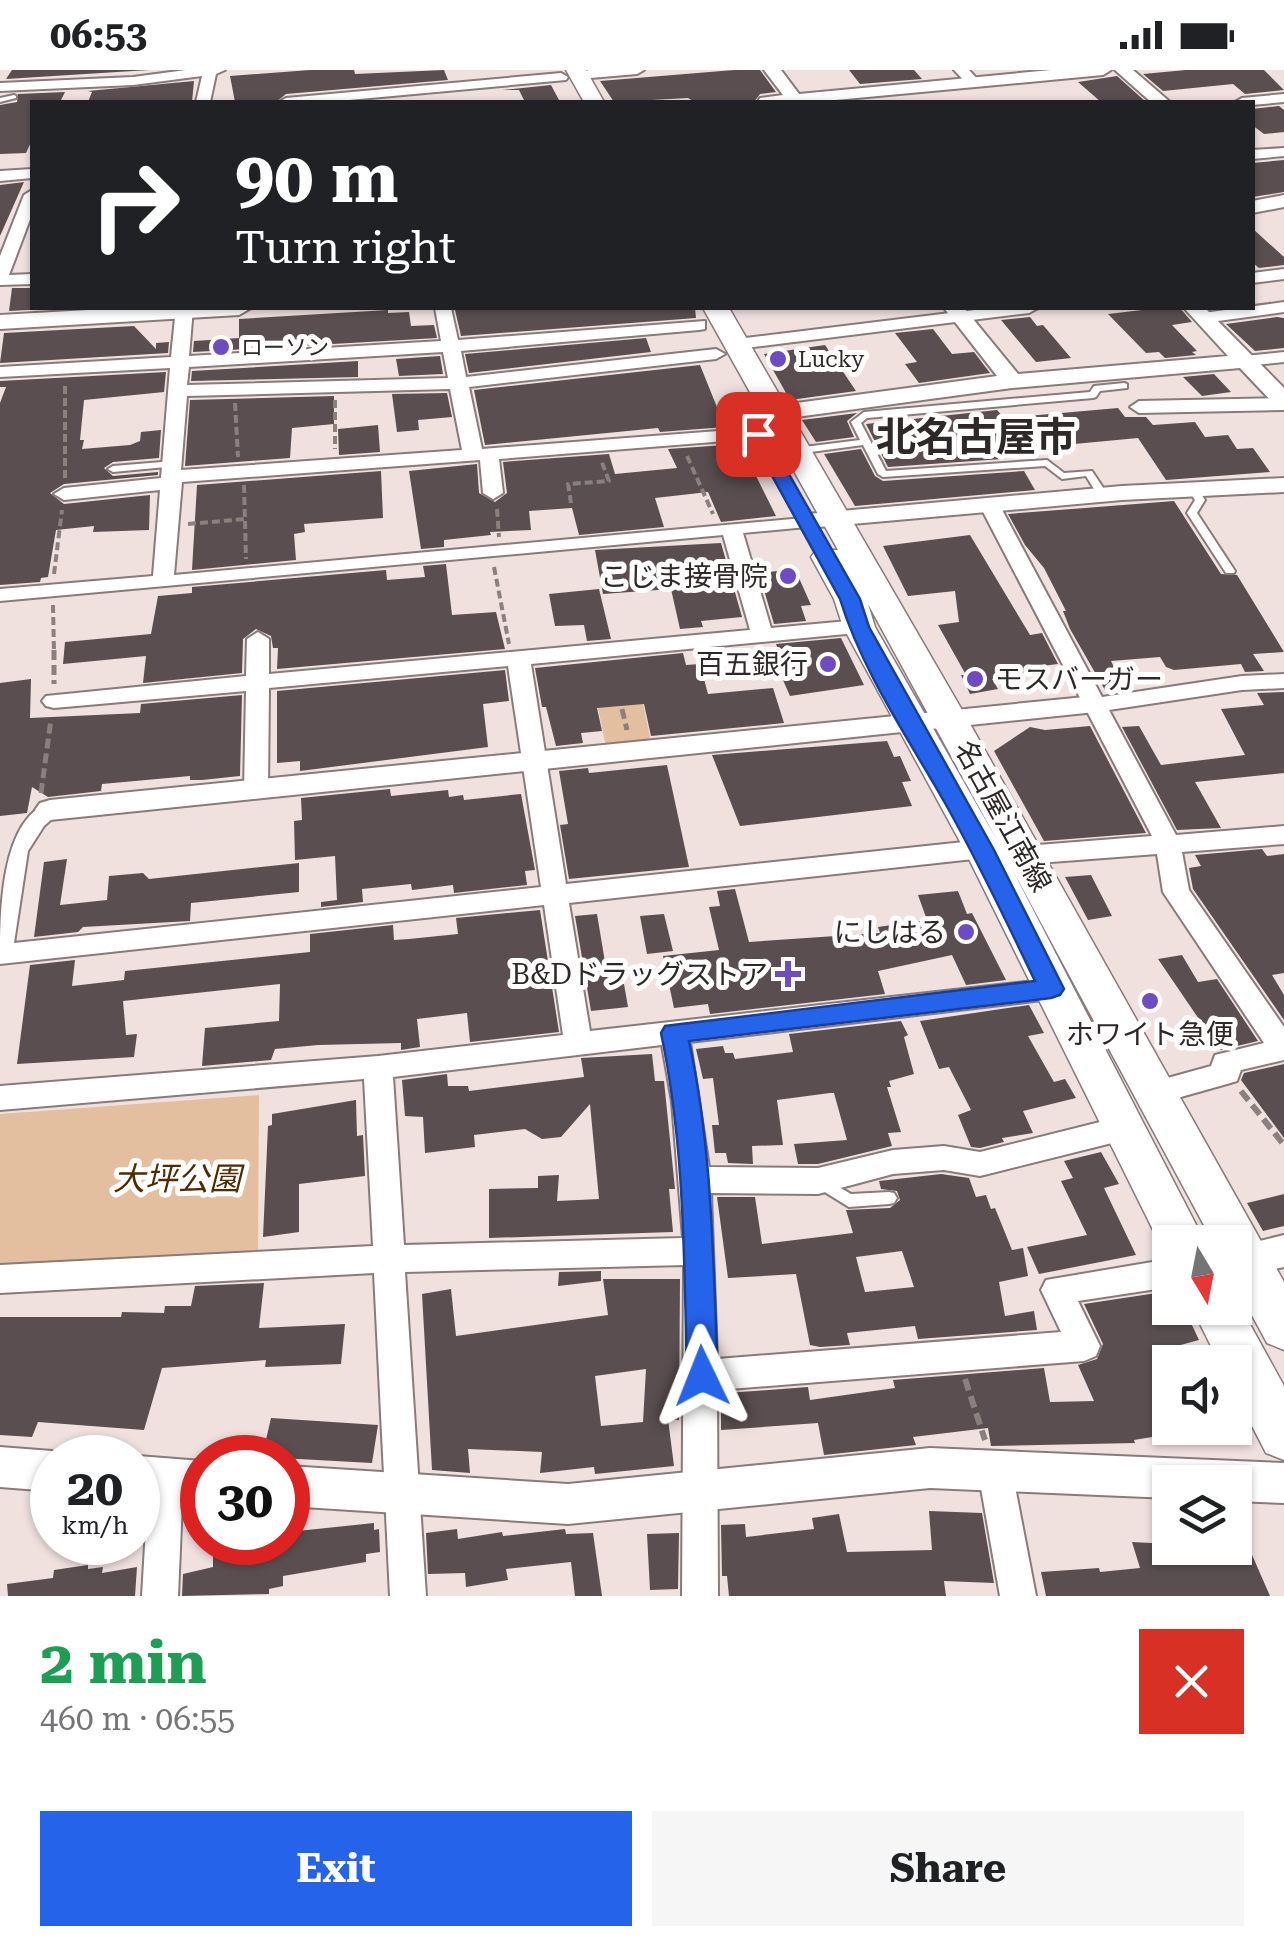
<!DOCTYPE html>
<html lang="en">
<head>
<meta charset="utf-8">
<style>
	:root { --surface:#fff; --page:#f6f6f6; --text:#202124; --muted:#757577; --accent:#2563eb }
	body { margin:0; font-family:"Roboto Serif","Noto Sans JP",serif; background:var(--page); color:var(--text); height:100vh; display:flex; flex-direction:column; font-size:38px; white-space:nowrap }
	* { box-sizing:border-box; margin:0 }
	p { font-size:32px; color:var(--muted) }
	.icon { flex:none; width:55px; height:55px; fill:none; stroke:currentColor; stroke-width:2; stroke-linecap:round; stroke-linejoin:round }
	.map { position:relative; height:1526px; overflow:hidden }
	.sheet { display:flex; flex-direction:column; background:var(--surface); flex:1 }
	.sheet>* { flex:none }
	.hud { position:absolute; left:30px; top:30px; width:1225px; height:210px; border-radius:0px; box-shadow:0 2px 8px #0004; background:#202124; color:#fff; overflow:hidden }
	.needle { width:65px; rotate:170deg }
	.controls { position:absolute; left:1152px; top:1155px; display:grid; gap:20px }
	.controls a { display:grid; place-items:center; width:100px; height:100px; border-radius:0px; background:var(--surface); box-shadow:0 2px 8px #0004; font-size:50px }
	.speed { position:absolute; left:30px; top:1365px; display:flex; gap:20px; font-size:50px; font-weight:700; text-align:center }
	.speed>* { display:grid; place-content:center; width:130px; height:130px; border-radius:50%; background:var(--surface); box-shadow:0 2px 8px #0004; line-height:1 }
	.speed small { font-size:25px; font-weight:400 }
	.speed .limit { border:15px solid #d22; background:#fff; color:#111 }
	.pin { position:absolute; display:grid; place-items:center; width:85px; height:85px; color:#fff; margin:-42px; border-radius:20px; box-shadow:0 5px 15px #0006 }
	.me { position:absolute; width:110px; margin:-55px; rotate:358deg; stroke-linejoin:round; filter:drop-shadow(0 0 8px #0008) }
	.turn { display:flex; align-items:center; gap:35px; height:210px; padding:0 40px; font-size:45px }
	.turn .icon { width:130px; height:130px; stroke-width:2.5 }
	.turn b { display:block; font-size:70px; line-height:85px }
	.round { display:grid; place-items:center; flex:none; width:105px; height:105px; border-radius:0px; background:var(--page) }
	.head { display:flex; align-items:center; justify-content:space-between; height:170px; padding:0 40px }
	h1 { font-size:60px; font-weight:700; line-height:75px; color:#1e9e55 }
	.button { display:flex; gap:20px; margin-top:auto; padding:20px 40px }
	.button a { flex:1; height:115px; border-radius:0px; background:var(--accent); color:#fff; font-size:40px; font-weight:700; line-height:115px; text-align:center }
	.button a+a { background:var(--page); color:var(--text) }
	.status { display:flex; justify-content:space-between; align-items:center; height:70px; padding:0 50px; background:var(--surface); direction:ltr }
	.status svg { height:28px; fill:currentColor }
	.map>svg:first-child { display:block }
</style>
</head>
<body>
<div class="status"><b>06:53</b><svg viewBox="0 0 49 12"><path d="M0 12V9h3v3zM5 12V6h3v6zM10 12V3h3v9zM15 12V0h3v12zM26 1h20v11H26zM47 4h2v5h-2z"/></svg></div>
<div class="map">
<svg width="1284" height="1526" viewBox="0 0 1284 1526">
	<rect width="100%" height="100%" fill="#f0e1df"/>
	<path fill="#e4bf9f" d="M642 629 651 672 606 677 597 633Z
		M259 1025 258 1183 0 1194V1044Z"/>
	<path fill="#5a4e50" fill-rule="evenodd" d="M12 0H149L6 9Z
		M310 0H354L355 4 444 0 448 10 286 24 276 32H235L230 6Z
		M734 0H760L776 22 760 24 754 32H695L688 28 614 32 600 11Z
		M849 0H914L922 9 860 14Z
		M1186 0H1264L1284 20 1245 24 1233 14 1163 21 1143 4Z
		M1117 6 1146 32H1101L1078 12Z
		M194 11 192 32H88L92 22 88 21Z
		M551 15 560 32H525L519 20H502Z
		M65 22 60 32H32V70L26 83 0 84V35L17 32 18 24Z
		M1279 36 1284 40V62L1264 64 1252 55V39Z
		M1284 90V122L1252 127V93Z
		M24 112 0 166V115Z
		M1252 158 1284 187V195L1259 198 1252 192Z
		M12 218H32V238H66L9 241Z
		M481 238H695L696 248 461 266 455 240Z
		M1159 238H1180L1192 252 1172 255 1197 281 1192 282 1196 285 1165 288 1159 282 1146 283 1108 244Z
		M388 240V243L409 242 411 256 434 255 437 268 193 282 194 271 239 268V249Z
		M1030 247 1037 256 1043 255 1071 288 1036 292 1001 250Z
		M1277 247 1284 248V278L1255 281 1226 254Z
		M134 256 156 279V273L169 272 168 283 0 293 4 263Z
		M933 259 952 284 974 282 990 303 919 313 905 294 917 292 895 263Z
		M646 268 651 282 469 303 465 284Z
		M825 275 856 321 790 330 764 284Z
		M440 286 443 304 399 306 396 289Z
		M358 291V307L191 311 192 301Z
		M700 295 725 357 660 362 658 358 485 375 474 320Z
		M166 302 164 322 84 330 80 370H84L82 379 130 375 140 371 141 362 161 360 159 388 113 392 104 398 113 406 158 402V405L64 414 50 423 64 434 150 425 149 460 93 462 94 456 56 460 48 507 41 508 40 512 0 515V333L6 317H0V311Z
		M1214 304 1231 322 1202 326 1183 307Z
		M447 323 452 347 418 350 419 360 397 362 392 324Z
		M334 326V354L292 358 290 388 185 396 190 330Z
		M1118 338 1125 347H1146L1153 355 1195 352 1205 367 1228 365 1237 379 1253 378 1270 402 1166 410 1138 368 1011 380 1016 388 888 397 866 354 997 340 1004 348Z
		M857 343 847 351 854 367 816 372 802 350Z
		M378 355 380 382 339 385 338 359Z
		M740 374 776 446 721 452 708 422 655 428 664 457 579 465 572 438 529 441 531 460 490 462 491 465 444 470V477L421 479 409 401 477 394 479 423 495 432 507 423 503 392 609 384 615 404 677 398 668 379Z
		M861 379 875 406 883 411 1024 401 1035 420 855 436 824 384Z
		M381 401 383 448 304 454 305 462 294 464 296 490 192 500 197 415Z
		M1174 431 1221 504 1237 505 1284 582 1253 584 1264 601 1245 602 1241 594 1174 600 1166 597 1160 587 1111 591 1124 618 1105 620 1070 559 1063 541H1066L1044 498 1025 475 1008 444Z
		M970 465 1030 565 1042 563 1058 594 1042 596 1036 599 1038 602 992 609 998 619 970 624 961 605H966L938 555 959 552 955 521 908 526 883 476Z
		M721 473 742 547 701 551 703 557 680 559 671 519 603 524 595 480Z
		M446 494 452 545 496 542 505 579 277 599 278 578H273L271 566 256 559 243 569 242 603 143 613 146 586 63 594 65 572 151 564 158 526 192 523V517L386 500 387 510 425 507 423 496Z
		M795 499 811 535 801 536 806 551 774 554 759 503Z
		M599 519 611 569 587 571 584 555 555 556 549 524Z
		M841 568 864 615 790 626 771 583 779 582 776 574Z
		M683 583 686 595 700 594 708 624 773 618 784 653 651 666 644 634 597 638 602 661 581 663 583 673 556 676 546 637H542L535 598Z
		M505 600 509 631 483 634 488 677 300 701V691L277 693V621Z
		M31 609 30 648 140 643 141 634 242 625 240 706 202 710H190V706L102 714 101 721 48 727 32 717 27 743 0 746V613Z
		M1284 622V703L1195 712 1221 758 1177 760 1122 657 1139 656 1161 695 1245 685 1221 639 1264 635 1257 623Z
		M1090 656 1146 763 1044 771 994 681 1030 657 1045 660Z
		M887 671 894 687 900 686 911 711 902 712 912 736 740 756 712 685Z
		M667 695 689 797 569 809 560 755 568 754 559 701 588 698 589 703Z
		M390 719 391 726 448 720 449 727 463 725 464 730 521 724 535 800 525 801 527 815 454 823 453 815 412 820 411 814 362 819 363 832 321 837V832L337 830 335 786 295 790 294 751 302 750 301 728Z
		M1262 779 1267 786 1284 784V903L1272 905 1284 925V950L1193 819 1189 798 1201 796 1195 785Z
		M67 789 60 835 107 830 109 806 143 803 149 809 299 793V822L191 833 190 851 83 857 78 862 34 867 44 792Z
		M1091 805 1112 846 1088 850 1065 807Z
		M735 819 749 872 880 863 878 857 927 850 918 825 958 821 967 844 972 843 1006 910 966 915 952 885 878 901 885 924 710 944 708 934 674 938 663 886 719 880 709 837 720 836 717 821Z
		M540 840 559 962 470 972 467 943 417 949 420 977 401 980V973L318 975 275 979 271 990 202 996 205 958 279 951 280 914 123 931 126 965 137 964 134 987 17 994 30 895 75 890 72 916 124 910 125 901 310 882V864L393 855 394 870 409 869 458 864 456 848Z
		M597 844 609 916 624 914 628 937 591 941 575 846Z
		M664 844 673 881 647 884 640 846Z
		M1182 885 1198 912 1217 909 1258 971 1220 980 1158 889Z
		M1029 935 1044 963 1028 966 1054 1012 1065 1009 1076 1028 1023 1041 1033 1063 1002 1068 1004 1072 980 1078 971 1077 958 1045 971 1040 949 997 939 999 920 951Z
		M901 951 908 965 904 967 914 1004 889 1011 891 1017H887L901 1062 888 1063 892 1076 818 1094H798L794 1074 847 1070 834 1023H830L777 1030 783 1075 752 1076 753 1094 728 1093 726 1083H715L712 1055H719L713 1008 703 1009 696 979 723 976 725 983H733L735 989 793 982 789 964Z
		M652 984 655 1011H664L675 1119H669L673 1162 489 1168V1119L538 1118V1106L559 1105 557 1131 599 1129 590 1034 561 1067 542 1069 525 1059 474 1065 475 1077 425 1083 423 1047 405 1046 402 1010 447 1004 448 1016H468L469 1021 584 1007 581 988Z
		M1284 994V1068L1241 1010 1244 1003Z
		M356 1030 357 1066 363 1065 365 1106 299 1114V1162L263 1167 268 1056 272 1055V1044Z
		M1101 1082 1119 1114 1104 1118 1136 1185 1039 1204 1027 1177 1087 1165 1061 1111 1073 1108 1064 1091Z
		M941 1104 969 1108 976 1127 986 1125 991 1139 995 1138 1012 1180 1023 1178 1028 1206 999 1212 1005 1246 1034 1241 1037 1260 918 1269 915 1256 847 1263 850 1275 820 1277 810 1275 796 1204 728 1208 717 1127H755L762 1174 853 1163 846 1140 890 1138 900 1130 897 1121 881 1119 879 1111ZM902 1181 914 1217 865 1222 856 1187Z
		M1284 1124V1156L1263 1161 1247 1133Z
		M601 1201V1211L558 1216 559 1202Z
		M603 1209H680L679 1350 668 1349 674 1396 595 1404 594 1397 540 1403 542 1382 468 1379 470 1403 432 1400 422 1224 451 1219 456 1266 608 1245ZM646 1299 643 1352 601 1356 595 1306Z
		M264 1213 259 1258 345 1254 341 1294 265 1297 266 1290 162 1298 144 1360 38 1352 32 1367 0 1365V1247H121L122 1242 164 1243 165 1236H191L195 1216Z
		M1170 1221V1238H1184L1199 1270 1155 1282 1170 1344V1364L1134 1370 1135 1373 991 1376 988 1358 913 1367 916 1375 824 1385 818 1353 721 1360V1336L729 1335 727 1323 808 1317 810 1330 895 1318 893 1310 1044 1298 1050 1332 1094 1331 1078 1295 1097 1289 1103 1274 1084 1234Z
		M271 1348 378 1355 372 1393 262 1387Z
		M929 1441 982 1443 994 1513 944 1511 946 1526H729L727 1506H722L721 1455 745 1454 746 1467 814 1459 812 1448 839 1444 847 1482 932 1480Z
		M374 1453V1460L379 1459 380 1482 366 1484V1492L283 1506V1516L269 1519V1524L182 1526 183 1504 213 1497V1479L238 1472H288V1462Z
		M457 1459 458 1469 502 1462 503 1466 565 1459 566 1464 593 1463 602 1526H575L571 1492 506 1499 508 1510 466 1517 465 1503 428 1504 426 1463Z
		M679 1463 678 1519 650 1520 647 1464Z
		M1132 1472 1170 1474V1478H1249L1270 1526H1046L1041 1502 1099 1498 1100 1502 1140 1498Z
		M88 1495V1499L103 1497 102 1503 137 1497 135 1526H8L7 1514 53 1508 54 1500Z"/>
	<g fill="none" stroke-linecap="round" stroke-linejoin="round">
		<defs>
			<path id="service" d="M14 25 16 26V28L0 32V28Z
				M1124 313 1127 314V318L1100 321 1096 327 1093 328 867 348 861 353 886 401 1047 390 1064 403 1092 401 1108 425 1103 428 1099 427 1086 406 1062 409 1045 396 883 407 878 404 863 375 796 384 791 381 796 378 860 370 851 352 864 342 1090 322 1094 316Z
				M174 391 179 394 177 396 113 402 108 399 113 396Z
				M1192 415 1196 416 1205 430 1197 443 1235 501 1234 503H1226L1187 443 1195 430 1187 418Z
				M820 1106 851 1124 889 1122 894 1123 897 1128 894 1133 889 1134 849 1137 815 1116 812 1112 815 1108Z"/>
			<path id="minor" d="M186 0H225L216 4 210 32H196L202 6 133 15 0 21V13L133 7Z
				M589 0H644L637 4 579 9 572 5Z
				M954 0H969L981 13 969 16Z
				M561 3 568 7 566 10 327 32H279L286 28Z
				M1284 24V32L1252 35 1235 32 1242 28Z
				M1284 78V86L1252 89V80Z
				M32 99V108L0 111V101Z
				M32 120V144L9 205 32 204V214L0 215V186L24 125Z
				M1284 199V209L1252 213V203Z
				M1284 232V242L1203 253 1194 248 1203 243Z
				M176 238H193L189 286 441 271 435 238H451L458 270 705 251V259L699 260 461 281 466 307 716 279 725 284 716 289 469 317 482 379 758 358 765 360V368L499 389 503 423 493 429 483 423 480 390 182 412 174 505 814 447 817 451 807 457 743 463 771 558 859 550 867 552 870 557 867 562 531 594 566 814 983 770 992 773 996 779 992 785 983 788 569 833 590 961 1051 909 1061 912 1065 919 1061 926 1051 929 690 972 709 1097 818 1098 893 1080 944 1076 980 1082 1124 1046 1134 1050 1139 1058 1134 1066 1124 1070 980 1106 944 1100 893 1104 818 1124 711 1123 717 1289 1061 1262 1041 1220 1046 1210 1170 1189V1217L1078 1231 1100 1276 1096 1286 1084 1291 717 1320 718 1526H682L684 1195 405 1202 426 1526H390L374 1203 0 1223V1195L373 1176 364 1009 0 1040V1016L378 986 563 965 544 835 0 894C0 842 0 750 50 732L62 740 44 756 28 781 14 873 541 817 508 596 269 618 268 720 256 728 244 720 246 621 54 638 46 636 42 631 46 626 246 606 247 569 258 562 269 569V604L750 560 723 465 0 531V519L153 506 160 420 64 430 54 424 64 418 161 408 170 298 0 307V297L171 287ZM443 282 448 308 187 315 189 297ZM450 319 462 380 181 400 187 326ZM662 975 672 1032 683 1168 404 1175 393 1007Z
				M991 238H1038L1029 243 737 279 728 274 737 269Z
				M1284 282V292L1245 296 1236 291 1245 286Z
				M1284 328V340L1139 343 1130 337 1139 331Z
				M990 430 1000 436 1102 627 1242 606 1284 604V618L1242 620 1109 640 1176 765 1284 756V774L1182 782 1189 820 1284 957V990L1241 1000 1237 1011 1227 1014 1156 1034 1146 1030 1142 1022 1146 1014 1211 996 1215 985 1264 973 1163 822 1157 784 1025 794 1016 791 1012 785 1016 779 1025 776 1152 766 980 436Z
				M995 1385 1007 1389 1012 1401 1036 1526H1000L978 1401 983 1389Z
				M166 1391 178 1396 183 1408 178 1526H142L149 1408 154 1396Z"/>
			<path id="tertiary" d="M764 0H781L799 24 1051 0H1111L1103 5 814 32H758L760 28 783 25Z
				M1115 0H1133L1170 32H1151Z
				M1284 125V137L1252 143V131Z
				M944 238H964L1018 304 1228 286 1184 238H1205L1284 318V338L1276 336 1240 298 1012 318 774 350 763 343 774 336 997 306Z
				M1284 408V422L1122 430 807 458 795 451 807 444 1122 416Z
				M1095 626 1105 629 1109 635 1105 641 50 750 40 747 35 740 40 733 50 730Z
				M1284 1165V1197L1248 1205 1235 1201V1177Z
				M0 1377 52 1381 67 1387 52 1388V1421L0 1417Z
				M930 1378 1284 1393V1433L1235 1431V1412H1170V1428L930 1418 568 1454 288 1436V1396L568 1414Z
				M138 1386 202 1391V1431L138 1426 135 1388Z"/>
			<path id="secondary" d="M123 238H251L239 245 0 259V245Z"/>
			<path id="primary" d="M566 0H586L604 32H584Z
				M703 238H729L969 652 1284 1212V1280L1267 1273 1235 1214V1172H1213L1011 797 1205 1172H1170V1188L1166 1186 964 779 843 557 834 529 811 487 816 480H838ZM868 534 997 770 875 557Z
				M1235 1227 1284 1316V1390L1266 1383 1235 1323V1292H1219L1192 1238H1235Z"/>
		</defs>
		<use href="#service" stroke="#887b79" stroke-width="4"/>
		<use href="#minor" stroke="#887b79" stroke-width="4"/>
		<use href="#tertiary" stroke="#887b79" stroke-width="4"/>
		<use href="#secondary" stroke="#887b79" stroke-width="4"/>
		<use href="#primary" stroke="#887b79" stroke-width="3"/>
		<path stroke="#8a807e" stroke-width="4" stroke-dasharray="8 4" stroke-linecap="butt" d="M65 316V409
			M335 330V379
			M235 333 238 387
			M687 386 713 444
			M244 415 246 489
			M571 433 568 414 609 411 601 390
			M497 439 499 467
			M188 454 245 449
			M494 497 509 574
			M54 504 62 440
			M53 535 54 582"/>
		<path stroke="#8a807e" stroke-width="5" stroke-dasharray="10 5" stroke-linecap="butt" d="M54 580V614
			M622 639 627 660
			M41 723 51 649"/>
		<path stroke="#8a807e" stroke-width="6" stroke-dasharray="12 6" stroke-linecap="butt" d="M1241 1021 1284 1075
			M965 1309 985 1370"/>
		<use href="#service" fill="#fff" fill-rule="evenodd"/>
		<use href="#minor" fill="#fff" fill-rule="evenodd"/>
		<use href="#tertiary" fill="#fff" fill-rule="evenodd"/>
		<use href="#secondary" fill="#fff" fill-rule="evenodd"/>
		<use href="#primary" fill="#fff" fill-rule="evenodd"/>
		<path stroke="#8a807e" stroke-width="4" stroke-dasharray="8 4" stroke-linecap="butt" d="M732 359 802 352"/>
	</g>
	<path fill="#2563eb" stroke="#184099" stroke-width="2.5" d="M758 359 766 364 860 529 869 557 994 780 1064 919 1060 925 1051 928 689 971C713 1081 713 1194 718 1306L713 1316 702 1320 692 1316 687 1306C684 1191 685 1076 661 963L665 956 1035 911C1006 851 978 791 945 733 908 668 862 601 840 529L749 364Z"/>
	<g fill="#6f4bc3" stroke="#fff" stroke-width="4">
		<circle cx="221" cy="277" r="10"/>
		<circle cx="778" cy="289" r="10"/>
		<circle cx="788" cy="506" r="10"/>
		<circle cx="828" cy="594" r="10"/>
		<circle cx="975" cy="609" r="10"/>
		<circle cx="966" cy="862" r="10"/>
		<path d="M783 889h10v10h10v10h-10v10h-10v-10h-10v-10h10z"/>
		<circle cx="1150" cy="931" r="10"/>
	</g>
	<g text-anchor="middle" dominant-baseline="central" stroke-width="10" stroke-linejoin="round" paint-order="stroke">
		<g font-size="22" fill="#2e2928" stroke="#fff" text-anchor="start">
			<text x="241" y="277">ローソン</text>
			<text x="798" y="289">Lucky</text>
		</g>
		<g font-size="28" fill="#2e2928" stroke="#fff" text-anchor="end">
			<text x="768" y="506">こじま接骨院</text>
			<text x="808" y="594">百五銀行</text>
			<text x="995" y="609" text-anchor="start">モスバーガー</text>
			<text x="946" y="862">にしはる</text>
			<text x="768" y="904">B&amp;Dドラッグストア</text>
			<text x="1150" y="964" text-anchor="middle">ホワイト急便</text>
		</g>
		<g font-size="28" fill="#2e2928" stroke="#fff">
			<text transform="translate(1003 746) rotate(61)">名古屋江南線</text>
		</g>
		<g font-size="32" font-style="italic" fill="#4f2b01" stroke="#fff">
			<text x="177" y="1109">大坪公園</text>
		</g>
		<g font-size="40" font-weight="bold" fill="#2e2928" stroke="#fff">
			<text x="976" y="367">北名古屋市</text>
		</g>
	</g>
</svg>
<div class="controls">
<a><svg class="needle" viewBox="-14 -14 28 28"><path d="M0-13l5 13h-10z" fill="#e53935"/><path d="M0 13l5-13h-10z" fill="#757577"/></svg></a>
<a><svg class="icon" aria-label="sound" viewBox="0 0 24 24"><path d="M4 9h4l5-4v14l-5-4H4zM17 9q2 3 0 6"/></svg></a>
<a><svg class="icon" aria-label="layers" viewBox="0 0 24 24"><path d="M12 4l9 5-9 5-9-5zM3 14l9 5 9-5"/></svg></a>
</div>
<div class="speed"><div>20<small>km/h</small></div><div class="limit">30</div></div>
<div class="pin" style="left:758px;top:364px;background:#d93025"><svg class="icon" aria-label="arrive" viewBox="0 0 24 24"><path d="M6 21V4h12l-3 4 3 4H6"/></svg></div>
<svg class="me" style="left:702px;top:1306px" viewBox="-20 -20 40 40"><path d="M0-17L14 15 0 8-14 15z" fill="#2563eb" stroke="#fff" stroke-width="4"/></svg>
<div class="hud">
<div class="turn"><svg class="icon" aria-label="right" viewBox="0 0 24 24"><path d="M7 20v-9h11M14 6l5 5-5 5"/></svg><div><b>90 m</b>Turn right</div></div>
</div>
</div>
<section class="sheet">
<div class="head"><div><h1>2 min</h1><p>460 m · 06:55</p></div><a class="round" style="background:#d93025;color:#fff"><svg class="icon" aria-label="close" viewBox="0 0 24 24"><path d="M6 6l12 12M18 6L6 18"/></svg></a></div>
<div class="button"><a>Exit</a><a>Share</a></div>
</section>
</body>
</html>
